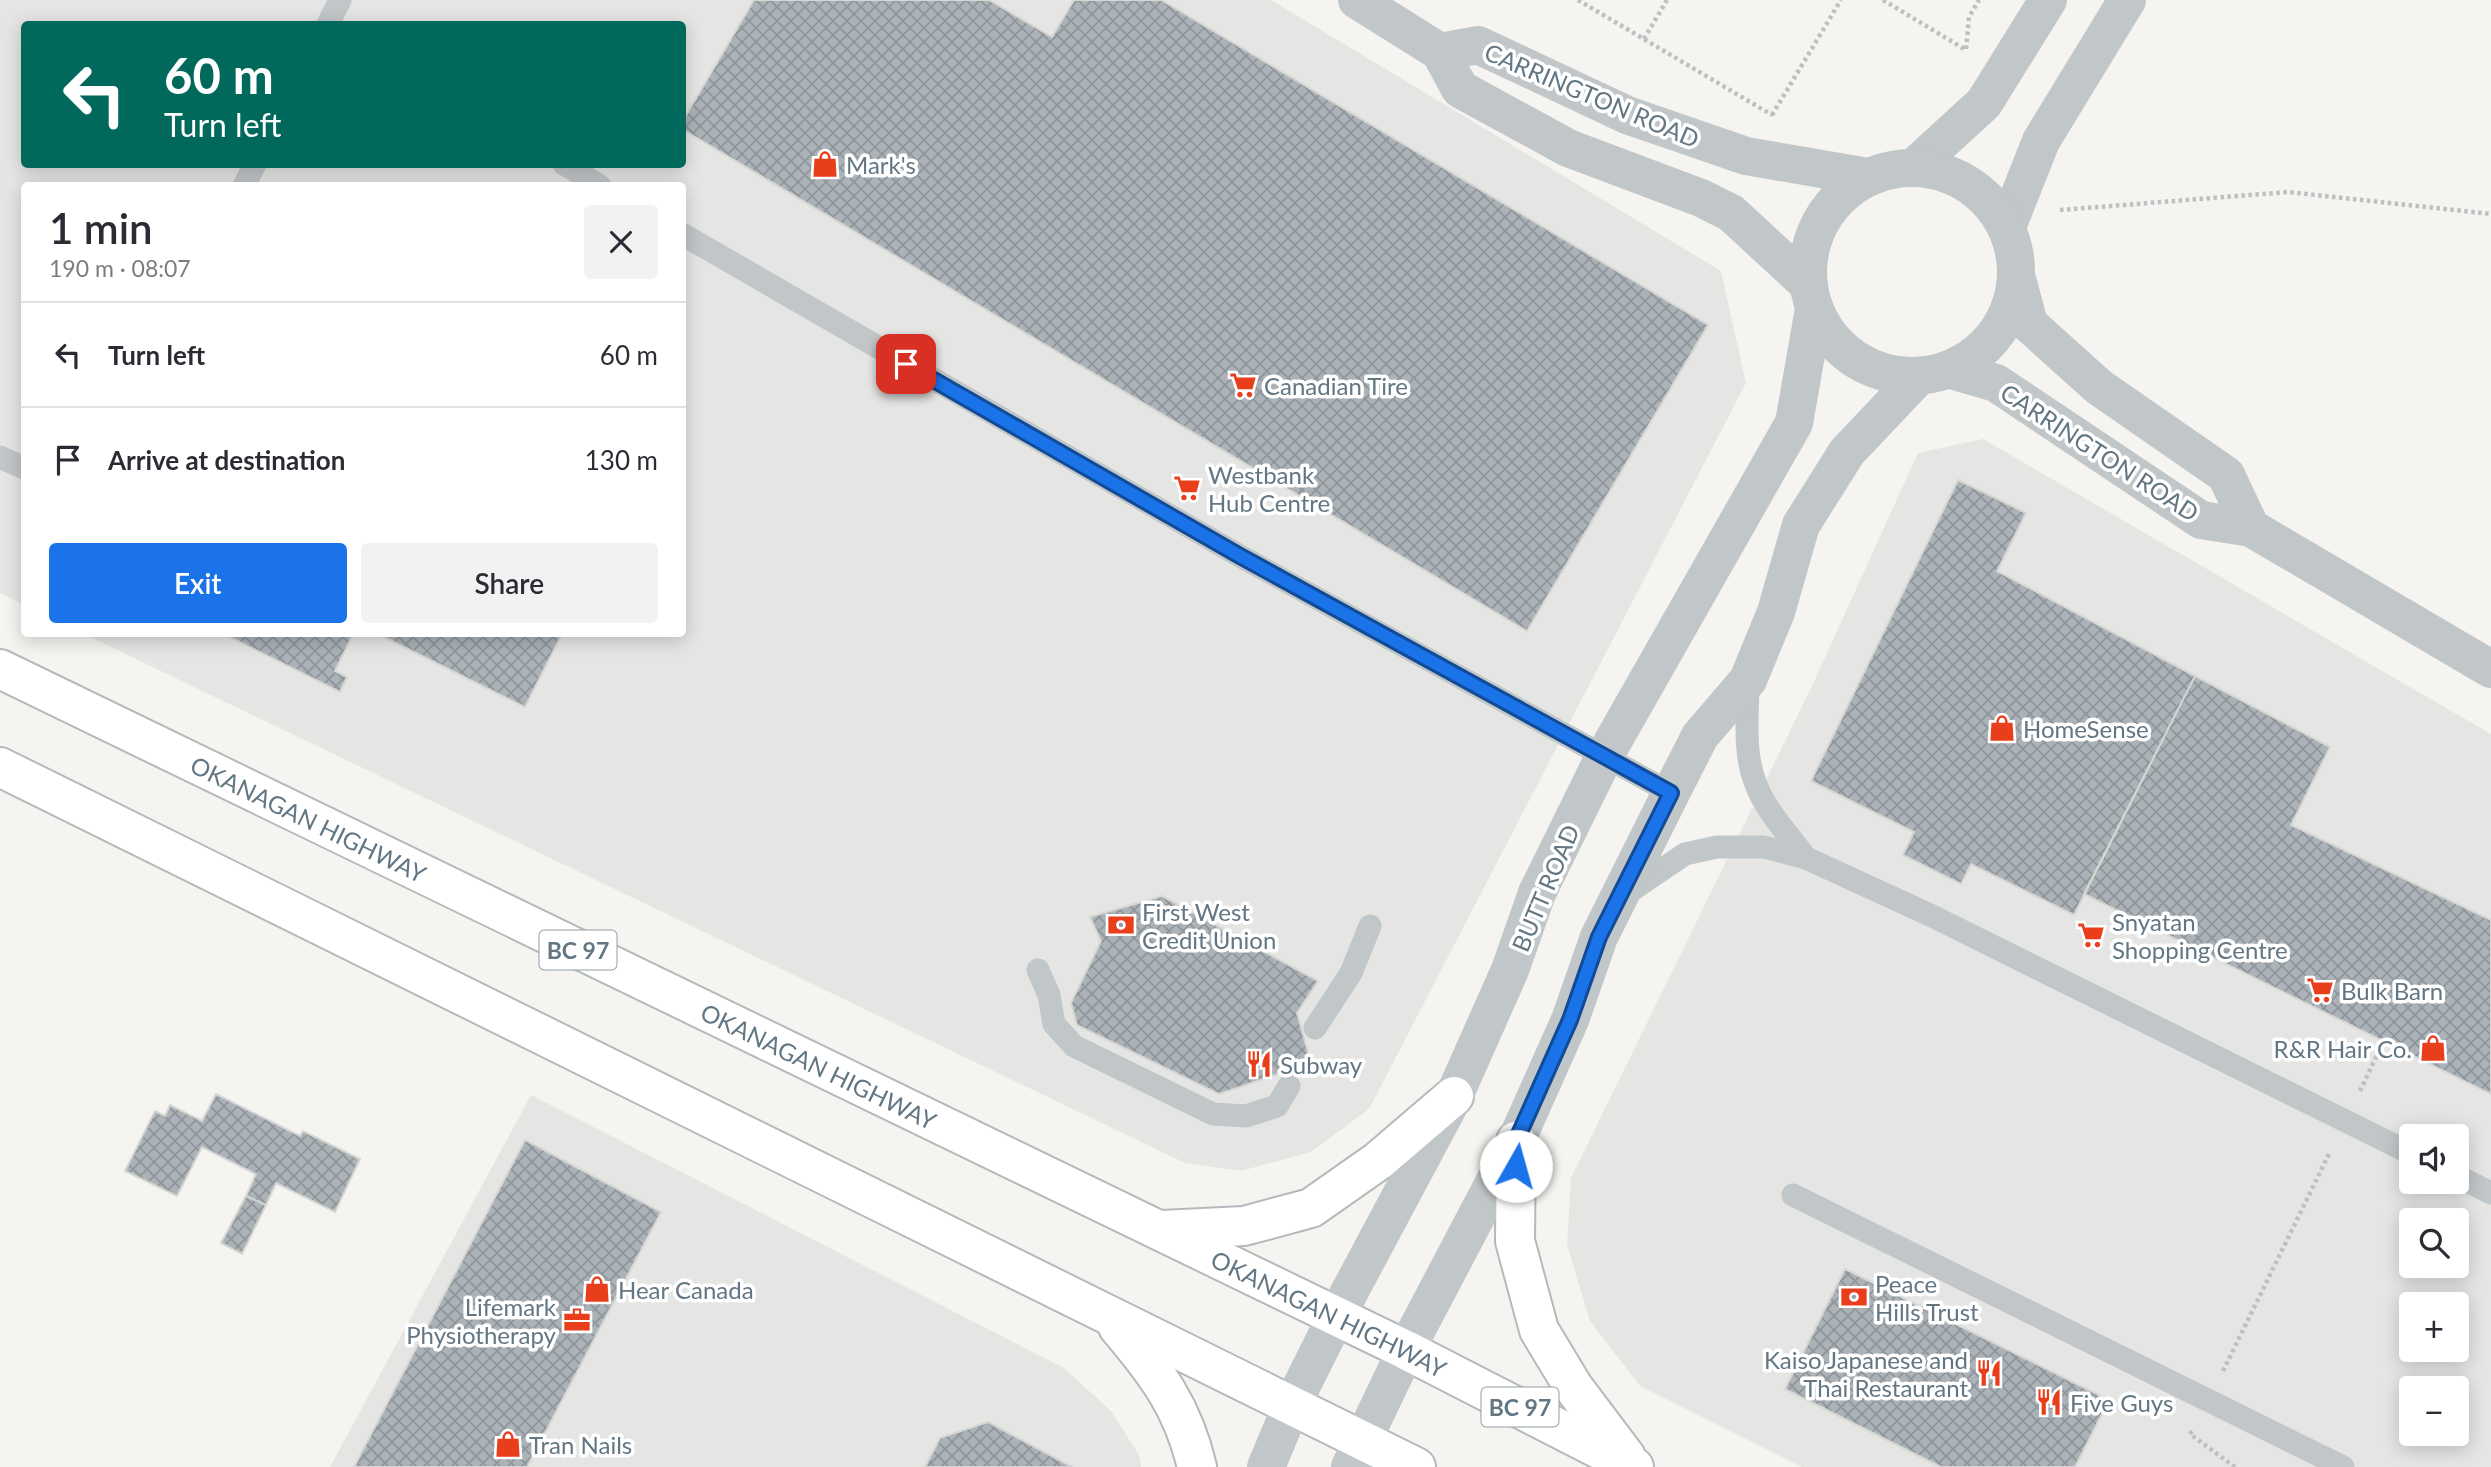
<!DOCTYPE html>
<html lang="en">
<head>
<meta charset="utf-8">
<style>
	:root { --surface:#fff; --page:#f2f2f3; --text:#2b2b33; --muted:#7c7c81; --line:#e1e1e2; --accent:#1a73e8 }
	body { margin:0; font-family:Lato,sans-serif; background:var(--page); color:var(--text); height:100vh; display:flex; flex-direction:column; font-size:26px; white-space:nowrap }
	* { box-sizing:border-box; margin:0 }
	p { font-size:23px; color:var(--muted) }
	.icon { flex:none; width:38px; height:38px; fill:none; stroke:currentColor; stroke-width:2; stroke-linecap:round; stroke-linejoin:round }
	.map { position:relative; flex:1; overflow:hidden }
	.drawer { position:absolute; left:21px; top:182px; width:665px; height:455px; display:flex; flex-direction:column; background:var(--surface); border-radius:7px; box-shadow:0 4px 18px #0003 }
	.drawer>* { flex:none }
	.hud { position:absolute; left:21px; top:21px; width:665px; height:147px; border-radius:7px; box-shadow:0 4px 18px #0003; background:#00695c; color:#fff; overflow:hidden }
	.tools { position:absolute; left:2399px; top:1124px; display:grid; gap:14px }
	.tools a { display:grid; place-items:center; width:70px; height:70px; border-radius:7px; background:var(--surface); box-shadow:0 4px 18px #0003; font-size:35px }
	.pin { position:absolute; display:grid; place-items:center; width:60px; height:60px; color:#fff; margin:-30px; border-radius:14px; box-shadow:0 4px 10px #0006 }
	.me { position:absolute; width:77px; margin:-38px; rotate:7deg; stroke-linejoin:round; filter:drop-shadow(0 0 5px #0008) }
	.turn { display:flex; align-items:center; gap:24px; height:147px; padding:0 28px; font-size:32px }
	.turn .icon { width:91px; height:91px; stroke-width:2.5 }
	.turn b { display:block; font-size:49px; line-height:60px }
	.round { display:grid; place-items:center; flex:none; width:74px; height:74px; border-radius:7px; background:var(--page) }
	.head { display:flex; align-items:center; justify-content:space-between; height:119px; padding:0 28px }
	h1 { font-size:42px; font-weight:600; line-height:52px }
	.cta { display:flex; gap:14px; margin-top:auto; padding:14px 28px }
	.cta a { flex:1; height:80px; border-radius:7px; background:var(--accent); color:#fff; font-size:28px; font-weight:600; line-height:80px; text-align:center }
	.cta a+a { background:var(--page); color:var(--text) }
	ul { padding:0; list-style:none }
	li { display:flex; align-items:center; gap:21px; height:105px; padding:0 28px; border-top:2px solid var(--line) }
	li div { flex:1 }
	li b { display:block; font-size:26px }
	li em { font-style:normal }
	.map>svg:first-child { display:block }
</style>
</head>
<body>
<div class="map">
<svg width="2491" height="1467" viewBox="0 0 2491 1467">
	<defs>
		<pattern id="building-cross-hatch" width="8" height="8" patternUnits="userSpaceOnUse" patternTransform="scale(1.75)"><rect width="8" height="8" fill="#abb3b8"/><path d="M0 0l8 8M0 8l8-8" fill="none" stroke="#8f969b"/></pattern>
	</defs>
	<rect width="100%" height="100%" fill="#f5f4f0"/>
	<path fill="#e5e6e4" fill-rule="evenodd" d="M0 0H1271L1721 271 1746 383 1369 1109 1311 1152 1241 1171 1185 1163 84 634H682V186H24V605L0 593ZM24 24H682V164H24Z
		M1983 439 2491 734V1467H1802L1640 1386 1590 1321 1567 1245 1571 1178 1812 686 1918 453ZM2412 1136H2457V1181H2412ZM2412 1220H2457V1265H2412ZM2412 1304H2457V1349H2412ZM2412 1388H2457V1433H2412Z
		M531 1095 1064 1368 1111 1411 1139 1455 1141 1467H330Z"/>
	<path fill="url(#building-cross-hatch)" stroke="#d6d6d3" stroke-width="2" d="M754 0H989L1052 37 1074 0H1161L1708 325 1527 631 682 129V122Z
		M1958 480 2026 513 1997 571 2195 676 2074 915 1971 864 1961 884 1903 855 1914 832 1811 781Z
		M224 634H353L335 671 347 677 340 692Z
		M378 634H562L525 707Z
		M2195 676 2330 747 2291 825 2491 920V1094L2084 894Z
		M1162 896 1318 981 1297 1013 1311 1063 1219 1094 1077 1025 1071 1003 1101 941 1090 917Z
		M216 1094 300 1136 303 1131 360 1159 335 1212 276 1183 266 1205 246 1196 256 1174 202 1147 177 1196 125 1171 155 1111 165 1116 170 1105 202 1121Z
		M525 1140 661 1212 527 1467H354Z
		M246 1196 266 1205 242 1254 221 1243Z
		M1845 1269 2109 1400 2075 1467H1941L1785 1389Z
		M988 1422 1072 1467H925L940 1438Z"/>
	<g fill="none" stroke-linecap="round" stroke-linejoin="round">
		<defs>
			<g id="trunk">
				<path id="s1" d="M0 669 1406 1350 1634 1467"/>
				<path d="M0 767 1416 1467"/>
				<path d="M1516 1141 1515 1241 1539 1330 1574 1388 1626 1457"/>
				<path d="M1161 1230 1244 1226 1311 1208 1378 1161 1454 1096"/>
				<path d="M1118 1327C1157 1373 1183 1407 1197 1467"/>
			</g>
		</defs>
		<use href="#trunk" stroke="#b6b9bc" stroke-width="42"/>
		<path stroke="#bdbfc1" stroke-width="4.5" stroke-dasharray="3.5 3.5" stroke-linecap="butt" d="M1578 0 1772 115
			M1883 0 1966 50 1969 17 1979 0
			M1644 39 1667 0
			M1772 115 1841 0
			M2060 210 2288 192 2491 214
			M2360 1091 2377 1055
			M2223 1371 2330 1152
			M2192 1431 2190 1434 2235 1467"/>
		<path stroke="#c1c6c8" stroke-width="23" d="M328 24 340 0
			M564 164 600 186
			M244 186 255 164
			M682 234 1240 556 1671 793
			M0 457 24 468
			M1748 680C1748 713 1743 751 1755 782 1765 810 1788 834 1806 858
			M1626 894 1685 854 1717 847H1764L1806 858 1930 915 2412 1154
			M1038 970 1049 995 1054 1024 1074 1046 1213 1114 1246 1116 1277 1106 1289 1086
			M1315 1028 1351 973 1370 926
			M2457 1176 2491 1193
			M1793 1195 2343 1467"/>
		<path stroke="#c1c6c8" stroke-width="38" d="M1913 168 1984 103 2048 0
			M2007 227 2041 141 2127 0"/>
		<path stroke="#c1c6c8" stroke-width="38" d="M1357 0 1440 52 1460 89 1568 148 1701 198 1731 213 1808 284
			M1440 52 1478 45 1627 115 1746 156 1868 177
			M1808 272a104 104 0 1 1 208 0a104 104 0 1 1-208 0Z
			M2017 279 2029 324 2099 387 2226 475 2251 528
			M1951 370 1996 383 2201 520 2251 528 2491 669
			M1266 1467 1291 1407 1336 1317 1454 1096 1510 970 1537 893 1604 757 1794 423 1814 309
			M1350 1467 1406 1350 1516 1141 1570 1020 1599 937 1671 793 1700 736 1748 680 1776 612 1801 525 1847 452 1918 377"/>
		<use href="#trunk" stroke="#fff" stroke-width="38"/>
	</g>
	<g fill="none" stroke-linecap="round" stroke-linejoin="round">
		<defs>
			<path id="route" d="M906 364 1240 556 1671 793 1599 937 1570 1020 1516 1141V1166"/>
		</defs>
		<use href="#route" stroke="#114b97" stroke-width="18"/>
		<use href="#route" stroke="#1a73e8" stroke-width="12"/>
	</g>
	<defs>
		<symbol id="shop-bare" viewBox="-9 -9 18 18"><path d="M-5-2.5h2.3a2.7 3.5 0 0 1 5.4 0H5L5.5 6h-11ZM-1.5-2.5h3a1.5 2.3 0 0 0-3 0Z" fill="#e93e1c" stroke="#fff" stroke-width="2.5" paint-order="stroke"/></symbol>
		<symbol id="supermarket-bare" viewBox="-9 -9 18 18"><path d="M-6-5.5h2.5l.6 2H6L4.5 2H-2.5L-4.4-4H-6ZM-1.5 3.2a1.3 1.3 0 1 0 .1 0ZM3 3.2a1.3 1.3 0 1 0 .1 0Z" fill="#e93e1c" stroke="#fff" stroke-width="2.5" paint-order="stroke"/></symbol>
		<symbol id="bank-bare" viewBox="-9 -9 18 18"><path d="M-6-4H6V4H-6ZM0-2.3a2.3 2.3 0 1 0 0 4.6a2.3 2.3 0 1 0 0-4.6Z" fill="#e93e1c" stroke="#fff" stroke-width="2.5" paint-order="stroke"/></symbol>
		<symbol id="restaurant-bare" viewBox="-9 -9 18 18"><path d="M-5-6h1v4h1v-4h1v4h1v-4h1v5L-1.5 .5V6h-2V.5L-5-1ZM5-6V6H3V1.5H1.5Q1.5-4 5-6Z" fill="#e93e1c" stroke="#fff" stroke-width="2.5" paint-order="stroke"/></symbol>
		<symbol id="office-bare" viewBox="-9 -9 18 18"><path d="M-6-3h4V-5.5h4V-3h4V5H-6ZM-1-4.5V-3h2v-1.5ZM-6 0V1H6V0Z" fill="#e93e1c" stroke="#fff" stroke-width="2.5" paint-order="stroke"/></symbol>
	</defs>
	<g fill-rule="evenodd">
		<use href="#shop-bare" x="806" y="145" width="38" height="38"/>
		<use href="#supermarket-bare" x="1224" y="366" width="38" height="38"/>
		<use href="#supermarket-bare" x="1168" y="469" width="38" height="38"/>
		<use href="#shop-bare" x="1983" y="709" width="38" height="38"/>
		<use href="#bank-bare" x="1102" y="906" width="38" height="38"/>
		<use href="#supermarket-bare" x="2072" y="916" width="38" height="38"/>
		<use href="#supermarket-bare" x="2301" y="971" width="38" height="38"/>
		<use href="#shop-bare" x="2414" y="1029" width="38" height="38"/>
		<use href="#restaurant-bare" x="1240" y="1045" width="38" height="38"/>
		<use href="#shop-bare" x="578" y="1270" width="38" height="38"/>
		<use href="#bank-bare" x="1835" y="1278" width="38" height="38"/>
		<use href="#office-bare" x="558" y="1301" width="38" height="38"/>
		<use href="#restaurant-bare" x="1970" y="1354" width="38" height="38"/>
		<use href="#restaurant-bare" x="2030" y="1383" width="38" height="38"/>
		<use href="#shop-bare" x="489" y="1425" width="38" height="38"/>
	</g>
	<g text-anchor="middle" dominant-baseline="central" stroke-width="7" stroke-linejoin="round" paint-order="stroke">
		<g fill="#fff" stroke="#919fa8" stroke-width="2">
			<rect x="539.5" y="930.5" width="77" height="39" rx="5"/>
			<rect x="1481.5" y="1387.5" width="77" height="39" rx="5"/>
		</g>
		<g font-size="23" font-weight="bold" fill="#627683">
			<text x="578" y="950">BC 97</text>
			<text x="1520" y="1407">BC 97</text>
		</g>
		<g font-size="24" fill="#627683" stroke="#fff">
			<text transform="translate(1592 95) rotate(23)">CARRINGTON ROAD</text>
			<text transform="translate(2100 452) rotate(33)">CARRINGTON ROAD</text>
			<text stroke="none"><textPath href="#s1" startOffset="343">OKANAGAN HIGHWAY</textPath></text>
			<text transform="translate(1545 888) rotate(-67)">BUTT ROAD</text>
			<text stroke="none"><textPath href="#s1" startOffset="910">OKANAGAN HIGHWAY</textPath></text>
			<text stroke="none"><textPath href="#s1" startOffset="1477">OKANAGAN HIGHWAY</textPath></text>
		</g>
		<g font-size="24" fill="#627683" stroke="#fff" text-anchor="start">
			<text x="846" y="164">Mark's</text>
			<text x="1264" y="385">Canadian Tire</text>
			<text x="1208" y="474">Westbank<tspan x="1208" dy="28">Hub Centre</tspan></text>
			<text x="2023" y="728">HomeSense</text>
			<text x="1142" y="911">First West<tspan x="1142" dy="28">Credit Union</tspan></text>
			<text x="2112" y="921">Snyatan<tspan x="2112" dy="28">Shopping Centre</tspan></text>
			<text x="2341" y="990">Bulk Barn</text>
			<text x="2412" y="1048" text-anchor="end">R&amp;R Hair Co.</text>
			<text x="1280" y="1064">Subway</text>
			<text x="1875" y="1283">Peace<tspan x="1875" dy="28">Hills Trust</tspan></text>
			<text x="618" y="1289">Hear Canada</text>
			<text x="556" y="1306" text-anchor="end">Lifemark<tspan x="556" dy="28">Physiotherapy</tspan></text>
			<text x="1968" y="1359" text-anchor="end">Kaiso Japanese and<tspan x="1968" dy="28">Thai Restaurant</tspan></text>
			<text x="2070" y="1402">Five Guys</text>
			<text x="529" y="1444">Tran Nails</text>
		</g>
	</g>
</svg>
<div class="tools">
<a><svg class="icon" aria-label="sound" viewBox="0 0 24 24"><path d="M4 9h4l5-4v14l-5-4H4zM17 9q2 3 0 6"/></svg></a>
<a><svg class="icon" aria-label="search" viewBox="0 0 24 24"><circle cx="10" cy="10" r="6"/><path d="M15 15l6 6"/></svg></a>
<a>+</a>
<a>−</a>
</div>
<div class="pin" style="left:906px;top:364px;background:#d93025"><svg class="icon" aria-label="arrive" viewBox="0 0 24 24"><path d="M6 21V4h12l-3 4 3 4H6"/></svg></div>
<svg class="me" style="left:1516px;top:1166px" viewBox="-20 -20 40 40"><circle r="19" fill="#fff"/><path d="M0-13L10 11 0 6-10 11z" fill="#1a73e8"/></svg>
<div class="hud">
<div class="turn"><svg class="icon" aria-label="left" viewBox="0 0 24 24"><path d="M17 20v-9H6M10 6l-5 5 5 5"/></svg><div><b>60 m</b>Turn left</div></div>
</div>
<section class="drawer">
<div class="head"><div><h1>1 min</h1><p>190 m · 08:07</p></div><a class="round"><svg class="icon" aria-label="close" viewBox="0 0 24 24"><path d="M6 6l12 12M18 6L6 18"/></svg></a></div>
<ul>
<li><svg class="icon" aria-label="left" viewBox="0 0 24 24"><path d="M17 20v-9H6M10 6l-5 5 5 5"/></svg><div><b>Turn left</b></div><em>60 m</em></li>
<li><svg class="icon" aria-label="arrive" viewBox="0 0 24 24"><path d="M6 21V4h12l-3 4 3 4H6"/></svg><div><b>Arrive at destination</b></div><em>130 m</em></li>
</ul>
<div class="cta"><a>Exit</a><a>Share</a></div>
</section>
</div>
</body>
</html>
